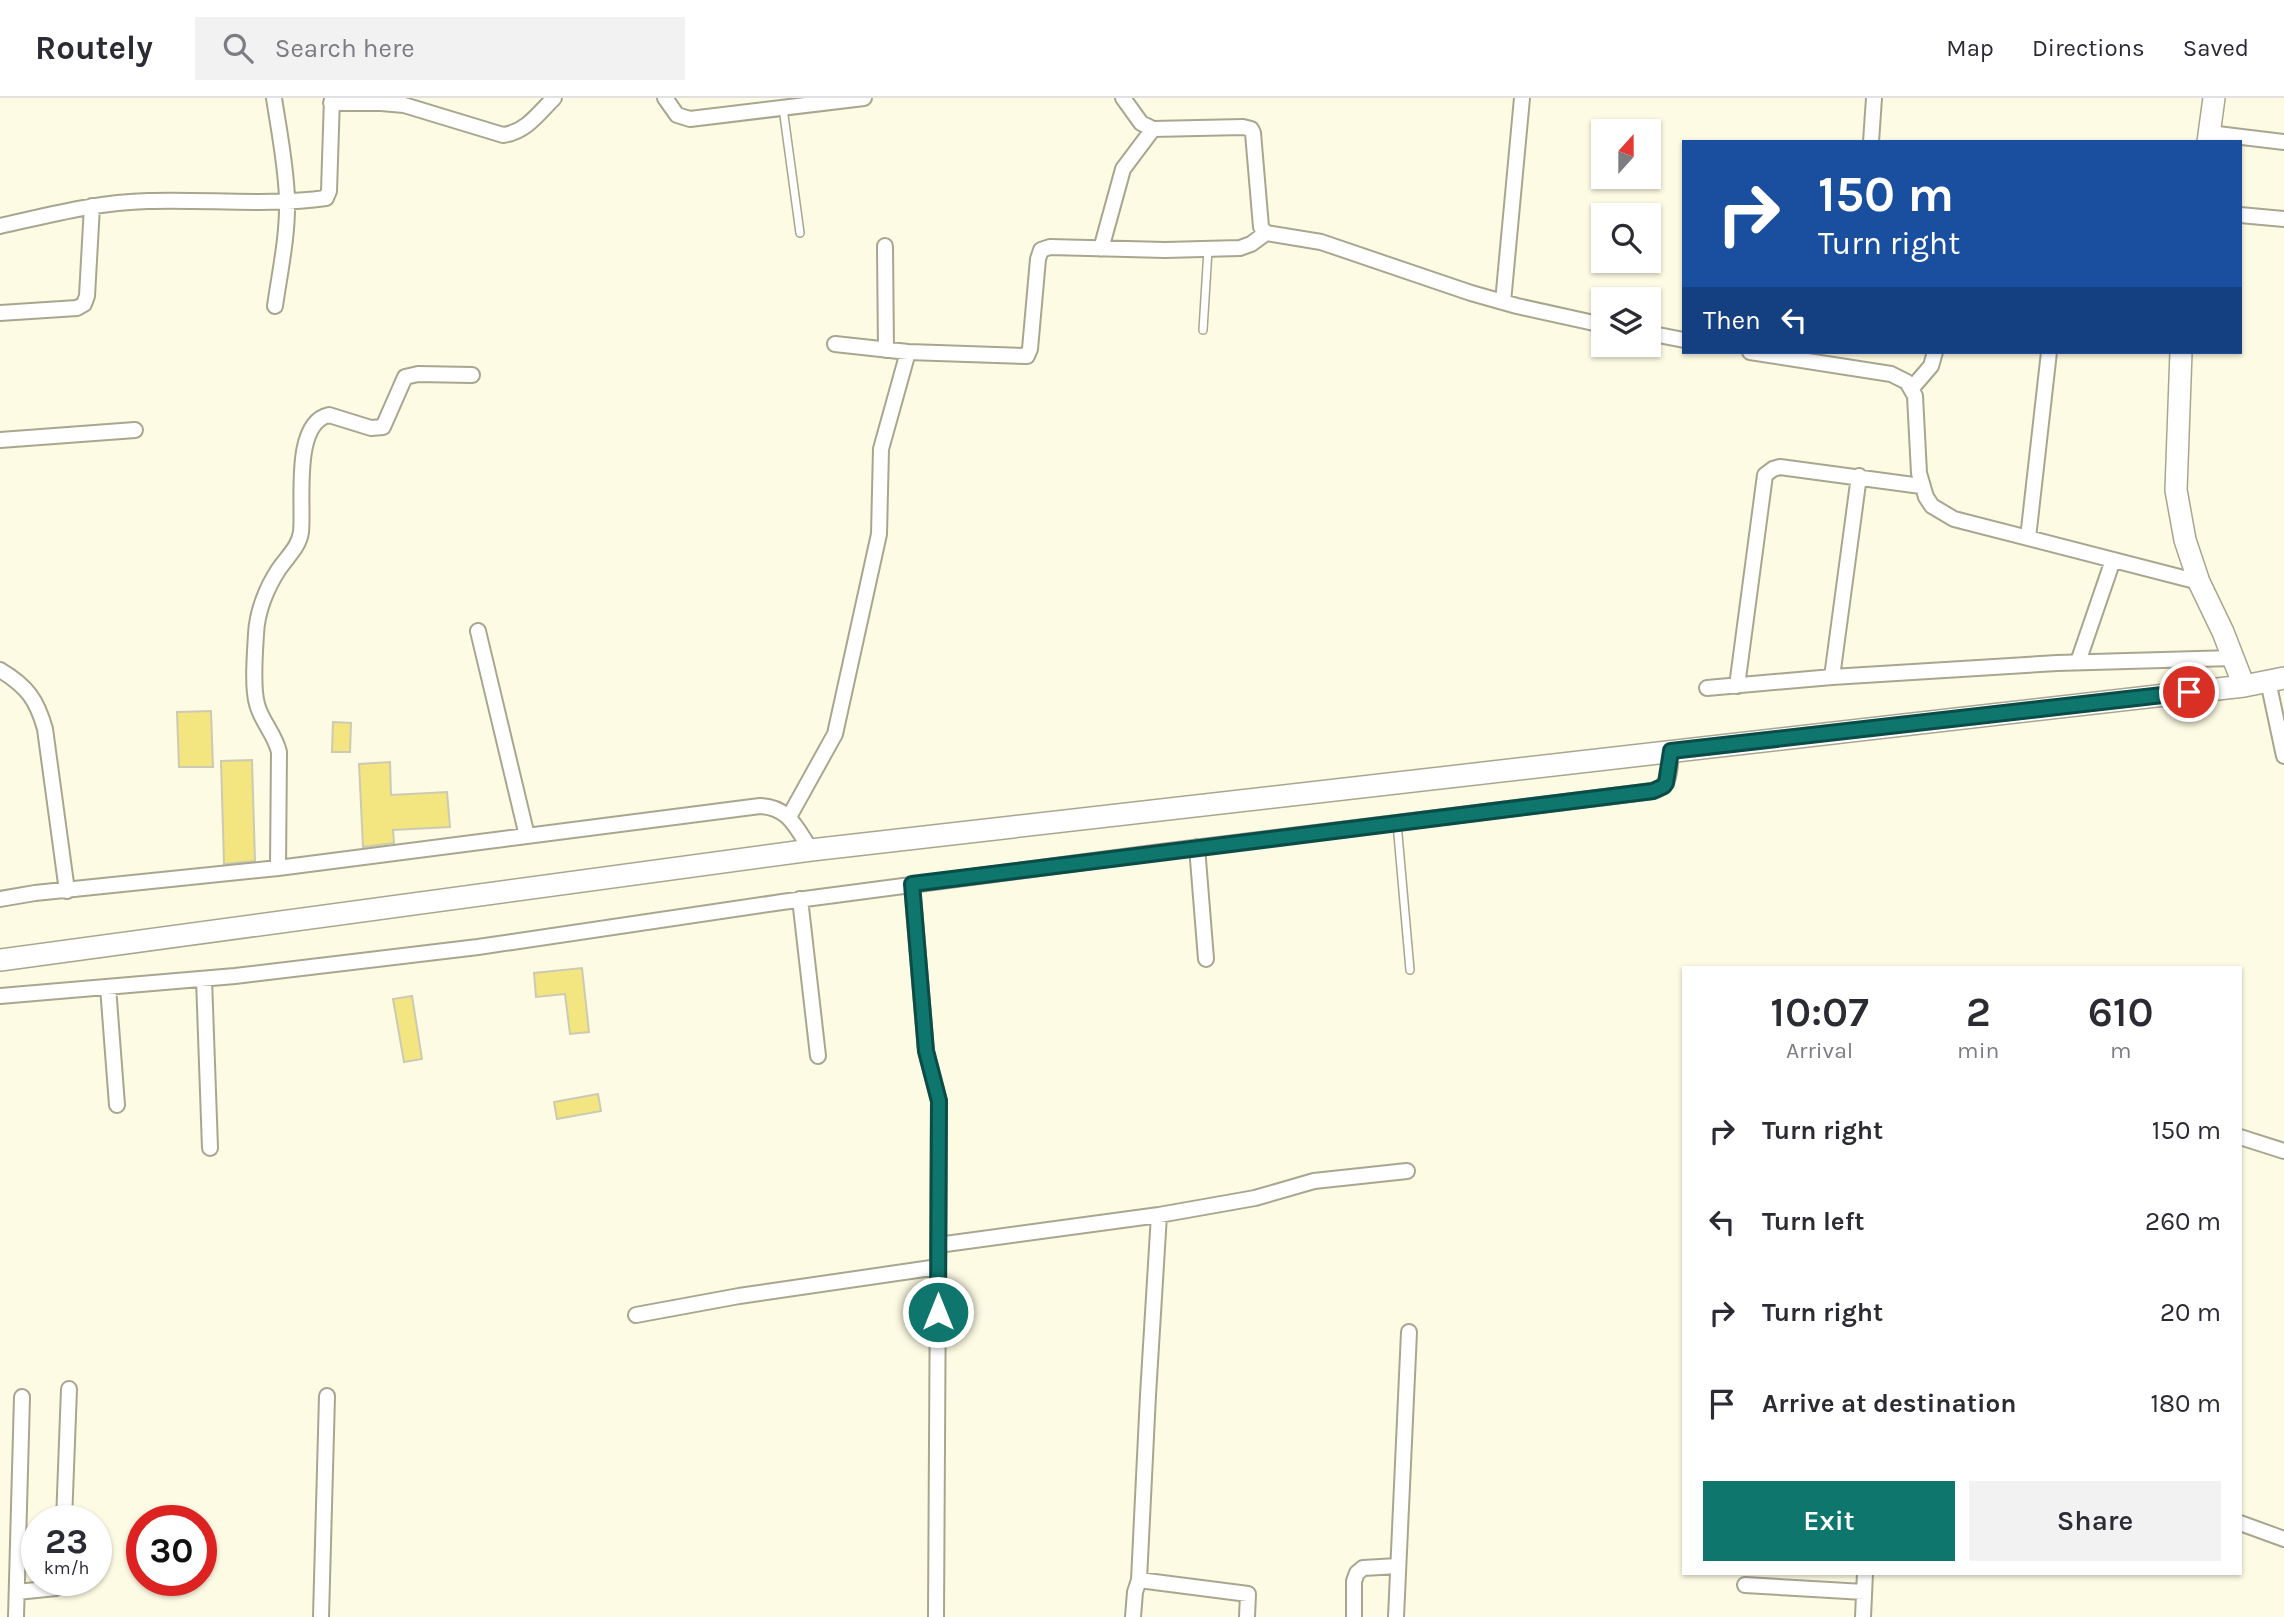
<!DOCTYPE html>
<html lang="en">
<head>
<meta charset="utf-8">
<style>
	:root { --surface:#fff; --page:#f2f2f3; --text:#2b2b33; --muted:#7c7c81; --line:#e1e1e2; --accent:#0f766e }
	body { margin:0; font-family:Karla,sans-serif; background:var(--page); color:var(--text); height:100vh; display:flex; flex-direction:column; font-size:26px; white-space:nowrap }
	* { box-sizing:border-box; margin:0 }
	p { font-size:23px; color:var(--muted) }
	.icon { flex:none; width:38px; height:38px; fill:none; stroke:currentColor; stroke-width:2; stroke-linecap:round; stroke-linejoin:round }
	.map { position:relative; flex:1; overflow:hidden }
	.panel { position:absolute; left:1682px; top:868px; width:560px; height:609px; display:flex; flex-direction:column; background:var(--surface); border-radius:0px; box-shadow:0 2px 5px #0004 }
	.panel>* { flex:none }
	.hud { position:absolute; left:1682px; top:42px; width:560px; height:214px; border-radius:0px; box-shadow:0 2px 5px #0004; background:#1a4fa0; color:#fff; overflow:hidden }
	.needle { width:46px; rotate:21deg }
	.controls { position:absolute; left:1591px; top:21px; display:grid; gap:14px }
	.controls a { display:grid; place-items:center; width:70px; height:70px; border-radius:0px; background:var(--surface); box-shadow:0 2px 5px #0004; font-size:35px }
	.speed { position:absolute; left:21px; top:1407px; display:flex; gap:14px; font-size:35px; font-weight:700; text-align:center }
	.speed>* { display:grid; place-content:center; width:91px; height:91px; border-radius:50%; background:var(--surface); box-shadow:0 2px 5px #0004; line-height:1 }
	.speed small { font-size:18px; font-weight:400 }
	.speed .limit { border:10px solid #d22; background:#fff; color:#111 }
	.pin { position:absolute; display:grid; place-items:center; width:60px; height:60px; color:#fff; margin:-30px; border:4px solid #fff; border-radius:50%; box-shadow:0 2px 7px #0007 }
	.me { position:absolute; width:77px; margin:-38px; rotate:0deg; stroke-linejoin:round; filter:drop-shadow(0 0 5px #0008) }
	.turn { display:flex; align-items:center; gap:24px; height:147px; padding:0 21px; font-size:32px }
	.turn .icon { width:91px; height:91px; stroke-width:2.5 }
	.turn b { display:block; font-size:49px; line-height:60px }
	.then { display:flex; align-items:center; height:66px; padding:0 21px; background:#0003; gap:14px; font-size:26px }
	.eta { display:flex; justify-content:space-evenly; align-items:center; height:119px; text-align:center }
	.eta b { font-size:42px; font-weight:600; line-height:49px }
	.primary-button { display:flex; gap:14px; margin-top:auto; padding:14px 21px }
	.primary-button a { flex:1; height:80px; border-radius:0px; background:var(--accent); color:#fff; font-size:28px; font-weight:600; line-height:80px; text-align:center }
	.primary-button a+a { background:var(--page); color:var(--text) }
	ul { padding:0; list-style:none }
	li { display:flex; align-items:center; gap:21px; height:91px; padding:0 21px }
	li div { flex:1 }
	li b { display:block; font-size:26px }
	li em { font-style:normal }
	header { display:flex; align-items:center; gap:42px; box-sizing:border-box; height:98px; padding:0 35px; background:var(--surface); border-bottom:2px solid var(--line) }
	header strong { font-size:33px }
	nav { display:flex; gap:38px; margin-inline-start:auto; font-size:24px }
	.search { width:490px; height:63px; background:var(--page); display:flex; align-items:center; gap:18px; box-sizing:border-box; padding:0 24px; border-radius:0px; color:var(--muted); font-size:26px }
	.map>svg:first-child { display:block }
</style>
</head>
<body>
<header>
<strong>Routely</strong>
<div class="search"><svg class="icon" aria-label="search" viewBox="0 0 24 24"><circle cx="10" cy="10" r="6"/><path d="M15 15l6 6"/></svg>Search here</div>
<nav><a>Map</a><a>Directions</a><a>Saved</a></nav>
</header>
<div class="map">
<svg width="2284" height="1519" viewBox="0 0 2284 1519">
	<rect width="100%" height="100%" fill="#fdfbe3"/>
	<path fill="#f3e580" stroke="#cdcab3" stroke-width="2" d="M211 613 213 669H179L177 614Z
		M333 624 351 625 350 654H332Z
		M252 662 255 763 224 766 221 663Z
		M390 664 391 697 447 694 450 729 393 732 394 745 363 749 359 666Z
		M582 870 589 934 570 936 565 896 536 899 534 875Z
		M412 898 422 961 404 964 393 901Z
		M598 996 601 1013 557 1021 554 1004Z"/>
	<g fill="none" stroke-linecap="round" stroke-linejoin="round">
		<defs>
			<path id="lane" d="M783 10 800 135
				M1203 232 1208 152
				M1397 725 1410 872"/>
			<path id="street" d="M274 0C279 33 286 67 287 101 288 137 280 173 275 208
				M665 0 677 17 690 21 864 0
				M1123 0 1141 25 1153 31 1243 29 1251 31 1253 35 1261 129 1266 135 1321 144 1471 195 1517 208 1603 227
				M331 5H381L404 7 503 37C526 34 538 16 554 0
				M2209 35 2284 44
				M1871 44 1874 0
				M2240 117 2284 121
				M0 128C49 117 98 104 148 103 206 101 269 108 326 100L329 93 332 0
				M885 148 886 252
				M1101 151 1123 71 1153 31
				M1503 204 1522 0
				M0 215 77 210 84 206 87 198 92 108
				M1648 235 1684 242
				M835 246 908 254 1027 258 1030 251 1038 161 1041 152 1050 149 1165 152 1240 150 1251 146 1266 135
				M1750 254 1891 276 1907 284 1915 298 1919 375 1926 399 1932 408 1954 421 2199 484
				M1912 290 1931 268 1935 254
				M0 342 135 332
				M2028 440 2049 254
				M478 533 527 738
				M2078 564 2113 462
				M0 572C27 588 37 602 45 631L67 793
				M1832 579 1859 378
				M2268 583 2284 658
				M1737 588 1765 377 1773 371 1780 369 1921 388
				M1707 590 1832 579 2057 565 2233 560
				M789 719 835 636 879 436 881 351 908 254
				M1197 749 1206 861
				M278 770 279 654C275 636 261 623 257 606 252 589 255 554 256 536 257 513 267 489 279 471 287 459 299 449 301 434 304 405 292 325 329 317L371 330 383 329 405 279 418 276 472 277
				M912 787 926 953 939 1003 936 1519
				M0 801 35 795 278 770 760 708C789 709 796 730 811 752
				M800 801 818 958
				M204 881 210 1050
				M108 889 117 1007
				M0 898 235 878 478 849 782 804 1161 754 1653 693C1672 688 1669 670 1671 654
				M2240 1039 2284 1053
				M938 1147 1159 1117 1255 1100 1314 1083 1407 1073
				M636 1217 739 1198 938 1169
				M64 1423 69 1291
				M2240 1425 2284 1441
				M1139 1482 1248 1496 1247 1519
				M1745 1487 1864 1494
				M17 1494 56 1490 62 1482
				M16 1519 22 1299
				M321 1519 327 1298
				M1133 1519 1135 1494 1139 1482 1148 1297 1159 1117
				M1354 1519V1483L1357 1475 1363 1470 1398 1468
				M1396 1519 1409 1234
				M1863 1519 1865 1475"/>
			<path id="secondary" d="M2208 44 2214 0
				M2181 254 2176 392 2185 442 2199 484 2223 534 2244 588
				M0 862 811 752 2244 588 2284 580"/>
		</defs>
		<use href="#lane" stroke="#a9a690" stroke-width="10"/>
		<use href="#street" stroke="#a9a690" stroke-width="18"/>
		<use href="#secondary" stroke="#a9a690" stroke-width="24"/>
		<use href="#lane" stroke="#fff" stroke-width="7"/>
		<use href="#street" stroke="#fff" stroke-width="14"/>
		<use href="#secondary" stroke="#fff" stroke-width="21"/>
	</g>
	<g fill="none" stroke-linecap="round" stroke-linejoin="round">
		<defs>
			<path id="route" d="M938 1214 939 1003 926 953 912 786 1653 693 1664 688 1666 685 1671 653 2189 594"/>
		</defs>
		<use href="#route" stroke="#0a4d48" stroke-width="18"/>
		<use href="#route" stroke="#0f766e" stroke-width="12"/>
	</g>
</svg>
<div class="controls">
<a><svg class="needle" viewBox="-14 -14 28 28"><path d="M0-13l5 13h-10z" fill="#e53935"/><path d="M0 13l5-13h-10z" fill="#7c7c81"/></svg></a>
<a><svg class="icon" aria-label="search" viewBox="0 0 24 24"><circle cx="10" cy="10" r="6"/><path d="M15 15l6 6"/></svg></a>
<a><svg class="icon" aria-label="layers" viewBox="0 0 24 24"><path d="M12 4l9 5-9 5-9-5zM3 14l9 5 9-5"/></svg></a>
</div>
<div class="speed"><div>23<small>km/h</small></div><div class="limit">30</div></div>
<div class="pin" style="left:2189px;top:594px;background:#d93025"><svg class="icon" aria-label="arrive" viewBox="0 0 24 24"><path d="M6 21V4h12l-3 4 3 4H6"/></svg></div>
<svg class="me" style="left:938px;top:1214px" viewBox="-20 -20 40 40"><circle r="17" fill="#0f766e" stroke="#fff" stroke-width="3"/><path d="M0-11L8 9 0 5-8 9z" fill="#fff"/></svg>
<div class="hud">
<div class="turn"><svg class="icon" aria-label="right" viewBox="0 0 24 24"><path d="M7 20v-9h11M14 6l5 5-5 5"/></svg><div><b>150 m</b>Turn right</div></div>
<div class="then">Then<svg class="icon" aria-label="left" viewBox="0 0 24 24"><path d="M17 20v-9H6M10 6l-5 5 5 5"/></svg></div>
</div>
<section class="panel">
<div class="eta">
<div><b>10:07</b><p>Arrival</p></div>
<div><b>2</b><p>min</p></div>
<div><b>610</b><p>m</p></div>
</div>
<ul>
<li><svg class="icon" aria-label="right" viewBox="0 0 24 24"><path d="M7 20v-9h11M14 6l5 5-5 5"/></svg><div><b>Turn right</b></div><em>150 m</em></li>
<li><svg class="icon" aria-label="left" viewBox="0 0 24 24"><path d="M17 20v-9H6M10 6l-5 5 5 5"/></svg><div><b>Turn left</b></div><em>260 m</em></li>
<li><svg class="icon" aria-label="right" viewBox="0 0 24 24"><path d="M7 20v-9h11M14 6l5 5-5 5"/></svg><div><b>Turn right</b></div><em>20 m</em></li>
<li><svg class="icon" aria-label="arrive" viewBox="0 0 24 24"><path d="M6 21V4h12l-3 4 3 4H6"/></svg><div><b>Arrive at destination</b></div><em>180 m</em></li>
</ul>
<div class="primary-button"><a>Exit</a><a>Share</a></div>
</section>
</div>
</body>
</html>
